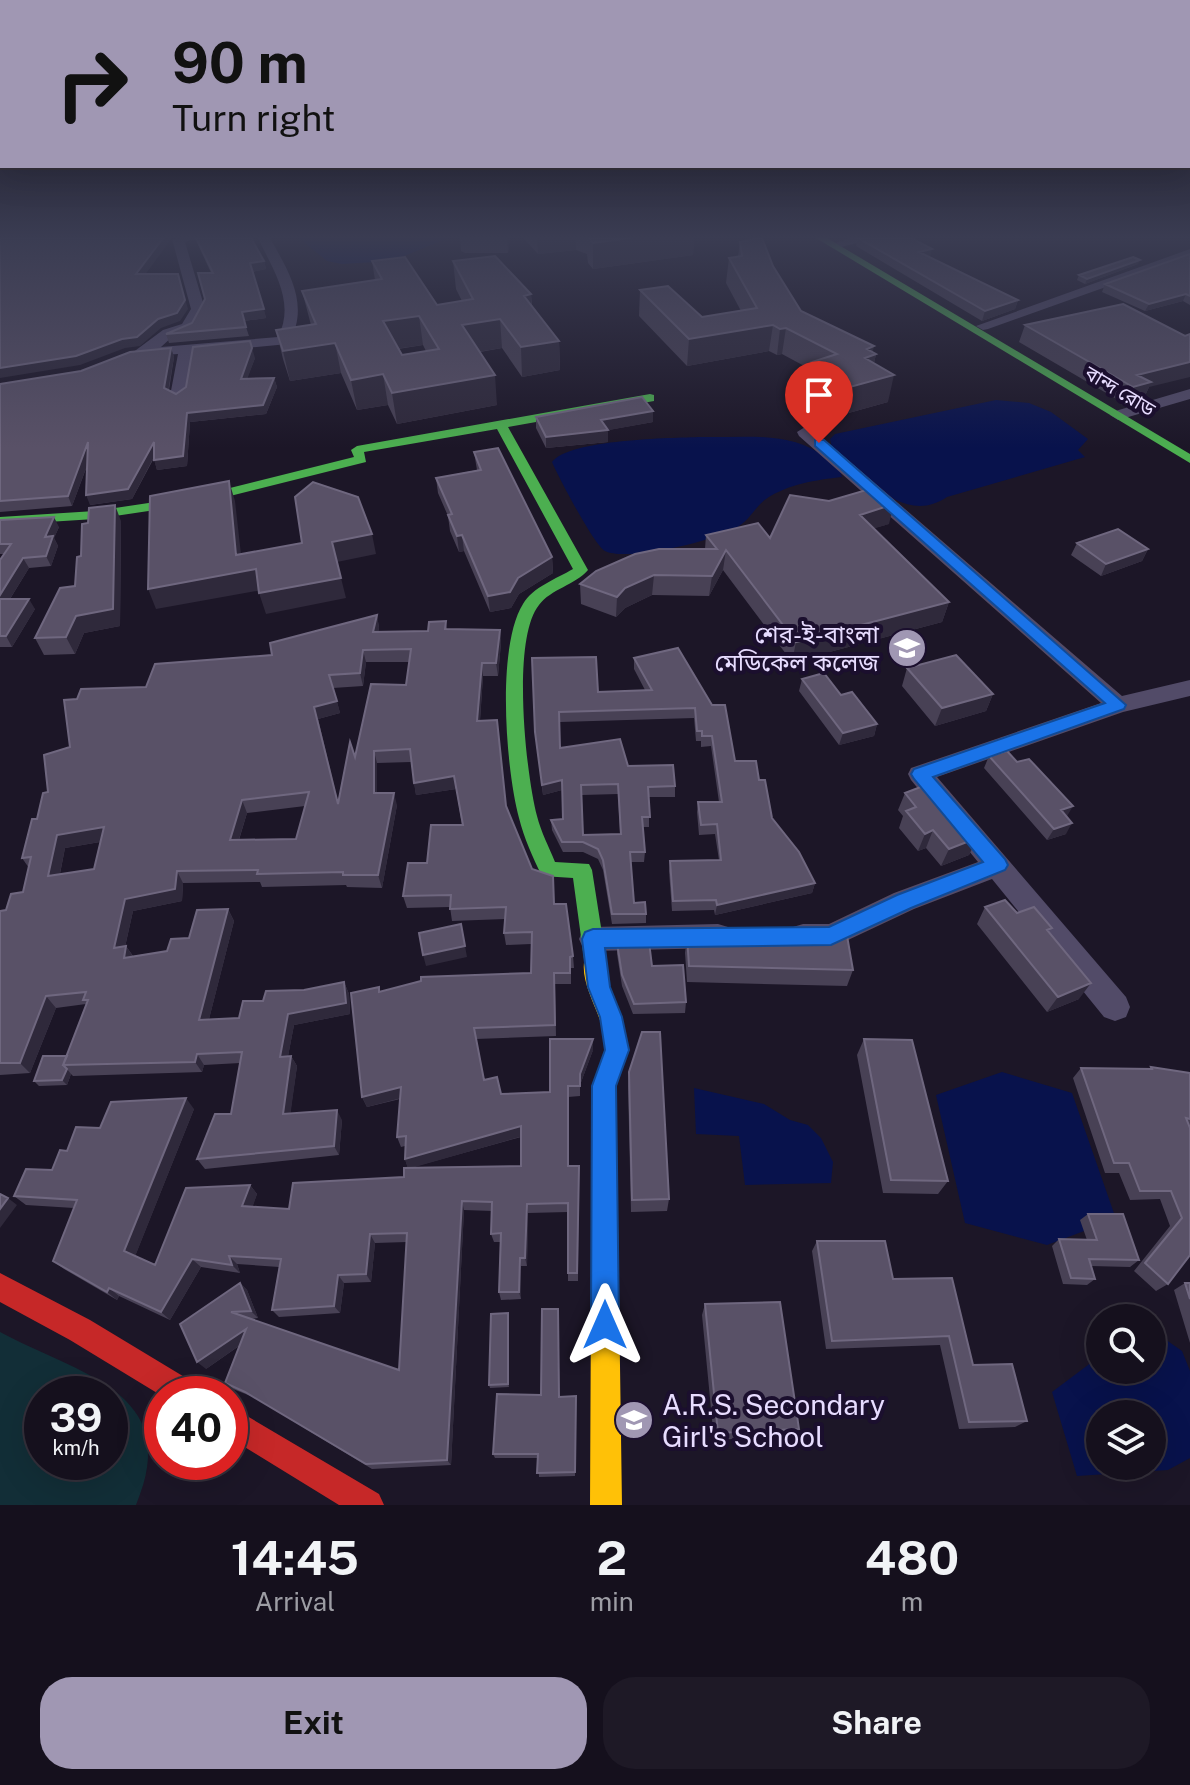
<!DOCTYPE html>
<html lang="en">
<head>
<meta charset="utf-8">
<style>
	:root { --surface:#15101d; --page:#1e1926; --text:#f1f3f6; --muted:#9d9da4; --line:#34303b; --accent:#a097b3 }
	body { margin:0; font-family:"Public Sans","Noto Sans Bengali",sans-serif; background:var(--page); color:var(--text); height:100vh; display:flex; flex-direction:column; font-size:30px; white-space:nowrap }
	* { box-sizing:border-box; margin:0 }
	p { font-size:26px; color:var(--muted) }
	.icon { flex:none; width:44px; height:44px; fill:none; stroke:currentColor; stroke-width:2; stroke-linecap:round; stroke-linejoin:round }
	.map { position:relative; height:1505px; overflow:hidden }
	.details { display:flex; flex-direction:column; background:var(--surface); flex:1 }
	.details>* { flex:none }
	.hud { position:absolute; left:0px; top:0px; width:1190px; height:168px; box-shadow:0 8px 32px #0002,0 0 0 2px var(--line); background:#a097b3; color:#111; overflow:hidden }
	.tools { position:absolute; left:1086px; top:1304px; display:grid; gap:16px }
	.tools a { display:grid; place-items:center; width:80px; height:80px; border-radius:50%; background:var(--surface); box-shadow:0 8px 32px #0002,0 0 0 2px var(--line); font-size:40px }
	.speed { position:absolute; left:24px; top:1376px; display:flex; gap:16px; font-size:40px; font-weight:700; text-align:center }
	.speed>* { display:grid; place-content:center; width:104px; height:104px; border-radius:50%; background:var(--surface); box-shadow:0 8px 32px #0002,0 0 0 2px var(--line); line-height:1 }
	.speed small { font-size:20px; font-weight:400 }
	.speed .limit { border:12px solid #d22; background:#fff; color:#111 }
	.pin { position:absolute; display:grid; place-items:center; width:68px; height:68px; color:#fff; margin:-82px -34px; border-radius:50% 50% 50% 0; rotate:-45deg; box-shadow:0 0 8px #0007 }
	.pin .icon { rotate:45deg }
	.me { position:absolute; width:88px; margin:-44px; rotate:0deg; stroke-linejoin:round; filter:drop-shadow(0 0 6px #0008) }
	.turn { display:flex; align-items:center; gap:28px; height:168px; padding:0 40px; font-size:36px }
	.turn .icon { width:104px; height:104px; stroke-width:2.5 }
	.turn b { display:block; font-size:56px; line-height:68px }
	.eta { display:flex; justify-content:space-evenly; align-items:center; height:136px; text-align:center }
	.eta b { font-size:48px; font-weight:700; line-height:56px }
	.button { display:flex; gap:16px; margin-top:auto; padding:16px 40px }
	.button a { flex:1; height:92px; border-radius:32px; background:var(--accent); color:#111; font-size:32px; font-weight:700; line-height:92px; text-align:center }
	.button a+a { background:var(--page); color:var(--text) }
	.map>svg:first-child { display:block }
</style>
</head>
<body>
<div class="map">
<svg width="1190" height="1505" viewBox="0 0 1190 1505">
	<rect width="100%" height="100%" fill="#1c1627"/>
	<path fill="#122e37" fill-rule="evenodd" d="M0 1332C77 1374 185 1391 136 1505H0ZM42 1394H110V1462H42Z"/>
	<path fill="#08124c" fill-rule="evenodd" d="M299 238H448L392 261 342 264 327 261Z
		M996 400 1029 403 1051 412 1088 439 1078 450 1085 457 947 497C903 527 863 474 832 448L830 439 835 434Z
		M701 437C744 438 791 430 826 458 833 464 840 467 842 477 816 480 788 484 766 499 755 507 749 521 736 528 714 541 627 562 605 551 594 545 558 476 552 462 570 439 671 438 701 437Z
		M1002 1072 1072 1093 1116 1219 1047 1245 965 1223 936 1095Z
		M694 1088 764 1104 790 1120 808 1125 821 1138 833 1162 831 1183 745 1185 739 1136 696 1134Z
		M1152 1330 1182 1351 1190 1371V1458L1168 1470 1077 1476 1052 1392 1100 1356V1370H1152ZM1152 1414V1466H1100V1414Z"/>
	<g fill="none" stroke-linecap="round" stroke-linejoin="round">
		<path fill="#524b68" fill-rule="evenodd" d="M197 238 185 242 205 309 192 330 173 336 161 347 278 337C296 302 273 270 258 238H270C289 272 311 306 288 344L193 353 186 396 178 401 170 396 178 354 139 357 132 353 163 330 182 324 191 309 172 239Z
			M850 238H877L841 247 835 243Z
			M1190 249V257L988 329 983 330 976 326Z
			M1190 389V399L1118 420 1110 415 1112 412Z
			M805 427 811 428 1122 696 1190 680V696L1123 712 937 777 1126 997 1130 1007 1126 1017 1115 1021 1104 1017 992 879 914 909 831 948H803L793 945 789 936 793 927 803 924H829L894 893 978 862 911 780 908 774 911 768 1101 703 799 436 797 432Z
			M718 924 728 927 732 936 728 945 718 948 593 951 583 948 579 939 583 930 593 927Z"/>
		<path fill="#4caf50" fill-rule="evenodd" d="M816 238H827L1190 454V463Z
			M650 394 654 395V401L508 427 588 570C575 585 551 589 539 605 511 639 526 775 537 816 541 832 549 847 555 862L589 864 592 870 606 959 603 966 595 968 587 966 584 959 573 878 542 876C533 858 524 838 519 818 506 770 496 647 523 604 533 587 556 579 573 569L497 429 364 452 366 462 202 503 95 519 0 525V517L95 511 202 495 354 457 351 450 357 446Z"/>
		<path fill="#ffc107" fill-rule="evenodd" d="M595 950 603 952 610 987 622 1017 629 1050 616 1086 622 1505H590L592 1086C596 1075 604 1062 605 1050 609 1019 573 982 587 952Z"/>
		<path fill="#c62828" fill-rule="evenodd" d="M0 1273 90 1320 196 1384 201 1394 162 1396 70 1340 0 1302Z
			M230 1406 379 1494 384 1505H339L230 1438Z"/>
	</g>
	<path fill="#484155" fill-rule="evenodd" d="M195 238H251L264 261 266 269 252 272 266 318 244 321 249 336 169 343 166 334 192 323 205 299 211 273Z
		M460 238H510L508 253H465L461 251Z
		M523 238H694L693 255 593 269 588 263 587 254 576 250 538 254Z
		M858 238 930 257 1018 300 1015 309 982 321 856 246Z
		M740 242 773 266 801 311 876 354 874 363 888 402 845 414 836 408 818 414 795 397 800 370 808 368 782 354 777 355 769 351 687 366 639 316 640 290 702 317 741 311 726 283 729 258 738 257Z
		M1190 254V305L1183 301 1145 311 1102 292 1105 284Z
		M372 261 437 305 462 301 456 289 453 261 531 294 532 305 559 341 560 370 522 377 502 348 480 352 497 405 397 424 388 405 357 410 341 373 290 381 283 359 276 330 311 325 302 291 375 280ZM423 345 426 351 402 355 398 349Z
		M1138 264 1085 284 1077 280 1079 275Z
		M1025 325 1149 387 1143 400 1125 404 1019 342Z
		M171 348 174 357 169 390 176 394 255 358 247 378H274L277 387 266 414 190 422 187 466 157 470 154 458 132 499 90 505 87 466 72 506 0 512V384L81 371Z
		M536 417 653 422 608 430V442L546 448 536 428Z
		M474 452 552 557 553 573 519 594 511 608 490 612 464 551 459 552 450 531 448 516 438 493 436 478 477 470Z
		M0 520 59 527 54 538 58 546 51 566 29 568 10 599 35 609 12 647H0V560L4 554H0Z
		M121 521 120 626 84 633 75 654 44 655 35 638Z
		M889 524 874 528 949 602 942 622 792 662 723 570 709 596 652 595 625 608 616 617 581 604 580 584 705 549 706 535 770 538Z
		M1077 543 1148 549 1142 561 1101 576 1071 555Z
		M377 615 379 628 378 632 428 631 446 621 447 629 500 630 501 643 498 676H483L480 721 506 806 532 869 554 904 573 956 574 968H571V984H555L556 1036 476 1039 484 1080 501 1094 550 1092 593 1050 580 1085V1096L568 1097 569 1166H579L578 1281H568V1212L528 1213 527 1266H521V1299L501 1300 499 1292 500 1242H494L491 1234 492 1211 464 1210 451 1465 372 1469 253 1397 233 1389 225 1383 239 1346 206 1369 240 1283 247 1290 258 1318 251 1319 399 1370 407 1242 375 1243 371 1282 344 1283 340 1313 279 1317 272 1310 279 1267 237 1264 240 1273 201 1267 170 1320 119 1296 117 1300 64 1269 53 1261 74 1208 26 1205 14 1196 52 1170 67 1151 100 1128 194 1109 135 1256 155 1265 250 1185 257 1194 252 1207 289 1209 404 1177 408 1168 405 1159V1146L401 1147 397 1137 400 1099 367 1107 362 1097 380 991 531 973V944L506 945 504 933 505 919 452 921 450 907 407 908 403 896 427 863 462 825 456 789 416 795 411 762 377 763V793L397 805 382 888 347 887 346 885 262 887 260 882 183 883 182 901 133 911 125 947 126 946 133 956 167 951 189 938 228 909 234 921 209 1019 239 1018 263 1001 304 990 344 982 349 994 350 1014 294 1025 288 1056H291L297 1066 290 1114 342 1120 339 1155 205 1169 197 1159 231 1114 240 1063 204 1065 202 1072 73 1076 71 1074 67 1085 39 1086 34 1081 67 1056 86 1004 56 1008 30 1073 0 1075V911L6 910 23 892 29 868 22 858 48 792 70 747 77 699 146 687 272 655ZM366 662H409L406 685 355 757 338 803 318 719 340 713 333 688 363 686ZM305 806 296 839 239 840 247 813ZM100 842 94 869 60 874 65 848ZM521 1137V1166L413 1167Z
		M678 648 735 761 759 780 772 818 815 883 812 893 715 915 714 910 672 911 669 871 670 861 719 860 715 834 699 835 697 812 698 802H719L711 746 701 747V741H696L694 718 560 722V748L628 766 675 786V797H649V827H642L645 852 644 862H631L634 903 646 914V923L612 924 603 870 598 859 583 852H563L552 830 551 820 563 819 562 790 543 795 536 742 532 658 598 692 645 690 634 669V658ZM618 794 620 834 583 835 582 795Z
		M907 668 993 694 986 711 935 726 902 686Z
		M802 679 841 695 877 724 874 736 839 745 799 691Z
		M989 756 1067 817 1066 834 1047 840 984 768Z
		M905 793 977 838 969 855 941 866 926 848 918 851 899 828 903 816 898 810Z
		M985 907 1017 913 1049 933 1079 999 1047 1012 977 924Z
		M837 935 853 970 847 986 687 982 685 953 687 936Z
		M617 943 686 1002 685 1013 633 1014 622 986 617 954Z
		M864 1039 948 1181 938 1194 883 1193 857 1055Z
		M1151 1067 1190 1073V1255L1168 1284 1156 1291 1134 1271 1170 1226 1160 1199 1130 1200 1119 1173H1105L1073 1078 1081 1068 1149 1069Z
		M629 1072 669 1199 667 1211 631 1212 628 1086Z
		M1088 1214 1139 1260 1130 1267 1091 1266 1095 1279 1087 1285 1063 1284 1052 1246 1059 1239 1087 1240 1080 1220Z
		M817 1241 893 1279 952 1278 973 1365 1027 1421 1015 1427 959 1429 940 1345 826 1349 812 1251Z
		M1185 1283H1190V1343L1174 1290Z
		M705 1304 799 1429 792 1436 714 1440 702 1315Z
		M558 1315 559 1397 576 1396 575 1476 539 1477 538 1458H495L493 1454 541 1395Z
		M509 1317V1387L490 1388 489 1385Z"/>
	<path fill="#2f293b" d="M163 238H172L139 283 136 274Z
		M507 238H510L508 253Z
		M537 238H576V250L538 254Z
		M630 238H694L693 255 593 269V243Z
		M932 249 930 258 919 252Z
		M1140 260 1138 264 1085 284 1087 279Z
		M264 261 266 269 252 272 250 263Z
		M178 274 188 309 180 321 161 328 140 346 125 348 80 365 0 378V368Z
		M531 294 532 323 524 296Z
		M1186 294 1183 301 1145 311 1149 304Z
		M1018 300 1015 309 982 321 985 311Z
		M264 309 266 318 244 321 242 312Z
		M419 316 423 345 388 350 383 321Z
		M500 319 502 348 465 354 462 325Z
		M773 325 769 351 687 366 689 339Z
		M786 328 782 354 777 355 780 329Z
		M559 341 560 370 522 377 521 347Z
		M335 343 341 373 290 381 283 351Z
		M874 346 872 355 876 354 870 381 894 375 888 402 845 414 850 387 867 349Z
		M171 348 174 357 167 397 164 388Z
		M252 348 255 358 244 388 241 379Z
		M1190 362V377L1149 387 1143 400 1125 404 1137 375Z
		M383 374 388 405 357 410 351 380Z
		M495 375 497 405 397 424 392 393Z
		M274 378 277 387 266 414 190 422 187 466 157 470 154 460 187 413Z
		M841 381 836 408 818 414 823 386Z
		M653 411V422L604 431 608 430V442L546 448V437L601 420Z
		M88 442 92 452 72 506 68 496Z
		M154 442 157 451 132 499 90 505 86 495Z
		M229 481 235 501 243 572 256 569 262 590 156 609 148 589 236 555Z
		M894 504 889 524 856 534 860 515Z
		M115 505 121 521 120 626 84 633 75 654 66 637Z
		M54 517 59 527 54 538 58 546 51 566 46 556 45 537Z
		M372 534 376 554 337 562 332 542Z
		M462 535 464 551 459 552 457 536Z
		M1148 549 1142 561 1101 576 1106 564Z
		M726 550 723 570 709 596 712 576Z
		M552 557 553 573 519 594 511 608 490 612 488 596Z
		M23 558 29 568 3 610 0 604V595Z
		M654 575 652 595 625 608 616 617 617 597 625 588Z
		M341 578 346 598 266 614 259 593Z
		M29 599 35 609 12 647 6 636Z
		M949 602 942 622 792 662 796 642Z
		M377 615 379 628 375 645 373 632Z
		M500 630 501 643 498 676 496 663Z
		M363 650 366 662 363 686 360 673Z
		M482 663 483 676 479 733 477 721Z
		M993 694 986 711 935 726 942 708Z
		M337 701 340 713 318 719 342 817 314 707Z
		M877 724 874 736 839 745 843 733Z
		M374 751 377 763V805L374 793Z
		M454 776 456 789 416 795 414 783Z
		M562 780V790L543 795 542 785Z
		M394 793 397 805 382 888 378 875Z
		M242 800 247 813 235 852 230 840Z
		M1073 806 1066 818 1061 810Z
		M1072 823 1066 834 1047 840 1054 829Z
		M104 827 111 840 65 848 57 888 48 876 57 835Z
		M933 830 926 848 918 851 925 834Z
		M977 838 969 855 941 866 949 849Z
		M177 871 183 883 182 901 133 911 122 960 114 948 125 899Z
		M815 883 812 893 715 915 717 905Z
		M228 909 234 921 206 1031 199 1020Z
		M126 946 134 958H124Z
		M465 946 467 957 426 966 423 955Z
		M344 982 349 994 350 1014 294 1025 286 1067 280 1057 288 1014Z
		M1091 983 1079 999 1047 1012 1058 997Z
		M46 996 56 1008 30 1073 20 1063Z
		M593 1039V1050L580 1085V1096V1074Z
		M197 1054 204 1065 202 1072 195 1062Z
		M291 1056 297 1066 289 1125 283 1114Z
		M67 1069 71 1074 67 1085 62 1080Z
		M401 1087 405 1097 367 1107 362 1097Z
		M186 1098 194 1109 134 1259 124 1251Z
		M337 1110 342 1120 339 1155 334 1146Z
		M521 1126 523 1136 408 1169 405 1159Z
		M250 1185 257 1194 250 1215 242 1206Z
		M8 1198 17 1205 0 1228V1209Z
		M462 1201 464 1210 451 1465 447 1460Z
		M527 1204 528 1213 527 1266 525 1258Z
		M370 1234 375 1243 371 1282 366 1274Z
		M229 1256 237 1264 240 1273 232 1265Z
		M520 1258 521 1266V1299L519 1292Z
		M192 1259 201 1267 170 1320 161 1312Z
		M338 1275 344 1283 340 1313 334 1306Z
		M240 1283 247 1290 258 1318 251 1311Z
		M109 1288 119 1296 117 1300 107 1292Z
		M508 1313 509 1317V1387L508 1384Z
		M246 1329 253 1336 206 1369 197 1362Z"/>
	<path fill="#595167" stroke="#6f677f" stroke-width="2" fill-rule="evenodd" d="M0 238H163L136 274H178L185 300 177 313 158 319 137 337 122 339 76 356 0 368Z
		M196 238H251L264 261 250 263 264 309 242 312 246 327 166 334 192 323 205 299 198 273H213Z
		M589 238H630L593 243Z
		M759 238H762L773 266 801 311 874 346 867 349 876 354 865 358 894 375 850 387 841 381 823 386 800 370 817 365 812 362 837 354 786 328 780 329 773 325 689 339 640 290 668 286 702 317 757 308 729 258 742 256 740 242Z
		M858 238H911L932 249 919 252 1018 300 985 311Z
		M1190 254V296L1186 294 1149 304 1105 284Z
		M495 256 531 294 524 296 559 341 521 347 500 319 462 325 495 375 392 393 383 374 351 380 335 343 283 351 276 330 316 324 302 291 382 279 372 261 405 257 437 305 473 299 453 261ZM419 316 439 349 402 355 383 321Z
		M1133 257 1140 260 1087 279 1079 275Z
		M1123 304 1185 336 1190 334V362L1137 375 1151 382 1133 387 1025 325Z
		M250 341 252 348 241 379 274 378 263 405 187 413 183 456 154 460V442L128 489 86 495 88 442 68 496 0 501V384L81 371 130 352 171 348 164 388 176 394 186 387 193 347Z
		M642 397 653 411 601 420 608 430 546 437 536 417Z
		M498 448 552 557 518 578 510 592 488 596 462 535 457 536 448 515 452 514 436 478 481 470 474 452Z
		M229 481 236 555 302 543 295 497 313 482 358 497 372 534 332 542 341 578 259 593 256 569 148 589 150 496Z
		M873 488 894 504 860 515 949 602 796 642 726 550 712 576 654 575 625 588 617 597 580 584 596 571 635 554 659 549H717L706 535 758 523 770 538 790 495 829 501Z
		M115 505 113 609 76 616 66 637 35 638 60 588 75 586 77 557 81 556 82 524 88 523 89 508Z
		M54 517 45 537 53 536 46 556 23 558 0 595V560L11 544H0V520Z
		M1118 529 1148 549 1106 564 1077 543Z
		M0 599H29L6 636H0Z
		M377 615 373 632 428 631 429 622 446 621 445 629 500 630 496 663H482L477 721 497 720 506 806 532 869 553 876 554 904H566L573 956 570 957V973H554L555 1025 474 1028 484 1080 497 1077 501 1094 550 1092V1039H593L580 1074V1086H568V1166H579L577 1273H568V1203L527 1204 525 1258H520L519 1292H499L501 1233 491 1234 492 1202 462 1201 447 1460 366 1464 245 1392 225 1383 246 1329 197 1362 180 1324 240 1283 251 1311 231 1312 399 1370 407 1233 370 1234 366 1274 338 1275 334 1306 272 1310 281 1259 229 1256 232 1265 192 1259 161 1312 109 1288 107 1292 53 1261 77 1200 14 1196 26 1169 52 1170 60 1150 67 1151 76 1127 100 1128 111 1102 186 1098 124 1251 155 1265 186 1188 250 1185 242 1206 289 1209 293 1183 404 1177V1168L521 1166V1126L405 1159 406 1136 397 1137 401 1087 362 1097 351 993 379 987V992L421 981V977L531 973 532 932 504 933 506 907 450 909 451 895 403 896 408 863H427L431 825H463L454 776 414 783 410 749 374 751V793H394L378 875H343V872L257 874 258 870 177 871 175 889 125 899 114 948 126 946 124 958 167 951 171 939 189 938 197 910 228 909 199 1020 239 1018 243 1001H263L266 991 304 990 344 982 346 1003 288 1014 280 1057 291 1056 283 1114 337 1110 334 1146 197 1159 215 1114H231L242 1052 197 1054 195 1062 63 1065 88 1000H83L86 992 46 996 20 1063H0V911L6 910 11 894 23 892 31 857 22 858 32 819H37L43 793 48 792 44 755 70 747 64 700 77 699 81 689 146 687 155 664 272 655 270 643ZM411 649 406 685 371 684 355 757 350 742 338 804 314 707 337 701 329 675 360 673 363 650ZM309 792 296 839 230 840 242 800ZM104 827 94 869 48 876 57 835Z
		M678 648 712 705H725L735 761H756L759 780H765L772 818 799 852 815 883 717 905 716 900 673 901 670 861 721 860 717 824 701 825 698 802H722L712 736H702V731H697L695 708 559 712 560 748 620 739 628 766 673 765 675 786 648 787 650 817H642L645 852H630L634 903 645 902 646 914H612L603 860 598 849 583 842H562L551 820 563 819 562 780 542 785 535 732 532 658 596 657 598 692 652 690 634 658ZM618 784 621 834 583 835 581 785Z
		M956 655 993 694 942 708 907 668Z
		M824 673 841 695 852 692 877 724 843 733 802 679Z
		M1007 751 1017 762 1029 759 1073 806 1061 810 1072 823 1054 829 989 756Z
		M931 783 977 838 949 849 933 830 925 834 906 811 916 807 905 793Z
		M1005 900 1017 913 1034 907 1052 928 1047 930 1091 983 1058 997 985 907Z
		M461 924 465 946 423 955 419 933Z
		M846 930 853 970 689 966 687 936 837 935Z
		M649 942 652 966 683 965 686 1002 634 1004 622 975 617 943Z
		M642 1032H660L669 1199 632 1200 629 1072Z
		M864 1039 912 1040 948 1181 891 1180Z
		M43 1056H67L63 1065 67 1069 62 1080 34 1081Z
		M1151 1067 1190 1073V1119L1186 1118 1190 1128V1255L1168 1284 1145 1263 1182 1218 1171 1191H1140L1129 1163H1114L1081 1068 1152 1069Z
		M0 1194 8 1198 0 1209Z
		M1088 1214H1123L1139 1260 1089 1259 1095 1279 1071 1278 1059 1239 1097 1240Z
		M817 1241H885L893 1279 952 1278 973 1365 1012 1364 1027 1421 969 1422 949 1336 832 1341Z
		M1185 1283H1190V1299Z
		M780 1302 799 1429 718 1433 705 1304Z
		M542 1309H558L559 1397 576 1396 575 1472 537 1473 538 1454H493L497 1394 541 1395Z
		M508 1313V1384L489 1385 491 1314Z"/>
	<linearGradient id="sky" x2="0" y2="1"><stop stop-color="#0f0c15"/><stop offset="0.53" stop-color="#3a3c52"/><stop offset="1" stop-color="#3a3c52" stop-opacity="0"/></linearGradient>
	<rect width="1190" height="448" fill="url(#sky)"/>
	<path fill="#1a73e8" stroke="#114b97" stroke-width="2" d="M815 440H824L1126 705 1124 709 933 777 1005 859 1008 865 1005 870 911 908 831 945 605 948 610 987 622 1017 629 1050 616 1086 619 1325 615 1335 605 1340 595 1335 591 1325 592 1086 605 1050 600 1017 588 987 582 939 585 932 593 929 829 927 897 895 983 862 914 779 911 774 914 769 1105 703 815 446Z"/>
	<defs>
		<symbol id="university-disc" viewBox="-11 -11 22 22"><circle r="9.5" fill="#a097b3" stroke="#1b0f2e"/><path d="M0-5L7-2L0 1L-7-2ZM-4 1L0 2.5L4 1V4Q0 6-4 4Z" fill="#fff"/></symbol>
	</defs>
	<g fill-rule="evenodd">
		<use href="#university-disc" x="885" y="626" width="44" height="44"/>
		<use href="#university-disc" x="612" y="1398" width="44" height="44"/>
	</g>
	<g text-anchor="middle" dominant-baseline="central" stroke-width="8" stroke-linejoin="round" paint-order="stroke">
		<g font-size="20" fill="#e7dcff" stroke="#1b0f2e">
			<text transform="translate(1120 391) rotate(31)">বান্দ রোড</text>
		</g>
		<g font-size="24" fill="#e7dcff" stroke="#1b0f2e" text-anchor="end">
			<text x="879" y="634">শের-ই-বাংলা<tspan x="879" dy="28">মেডিকেল কলেজ</tspan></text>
		</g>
		<g font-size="28" fill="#e7dcff" stroke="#1b0f2e" text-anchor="start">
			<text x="662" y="1404">A.R.S. Secondary<tspan x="662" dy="32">Girl's School</tspan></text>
		</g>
	</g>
</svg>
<div class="tools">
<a><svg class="icon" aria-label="search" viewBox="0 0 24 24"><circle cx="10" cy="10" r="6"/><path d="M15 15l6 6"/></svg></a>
<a><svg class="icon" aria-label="layers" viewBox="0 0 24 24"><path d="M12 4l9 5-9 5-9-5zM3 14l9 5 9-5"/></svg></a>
</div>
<div class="speed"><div>39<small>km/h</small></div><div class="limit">40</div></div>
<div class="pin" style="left:819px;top:443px;background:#d93025"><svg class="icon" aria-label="arrive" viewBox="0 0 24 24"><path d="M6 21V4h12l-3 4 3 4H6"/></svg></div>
<svg class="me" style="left:605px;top:1325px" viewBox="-20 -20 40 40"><path d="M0-17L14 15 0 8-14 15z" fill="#1a73e8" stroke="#fff" stroke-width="4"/></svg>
<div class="hud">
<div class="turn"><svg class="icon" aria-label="right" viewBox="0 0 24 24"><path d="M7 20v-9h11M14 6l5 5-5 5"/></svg><div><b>90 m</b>Turn right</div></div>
</div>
</div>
<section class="details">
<div class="eta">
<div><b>14:45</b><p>Arrival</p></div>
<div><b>2</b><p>min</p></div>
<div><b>480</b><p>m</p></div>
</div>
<div class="button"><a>Exit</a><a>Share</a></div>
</section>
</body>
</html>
